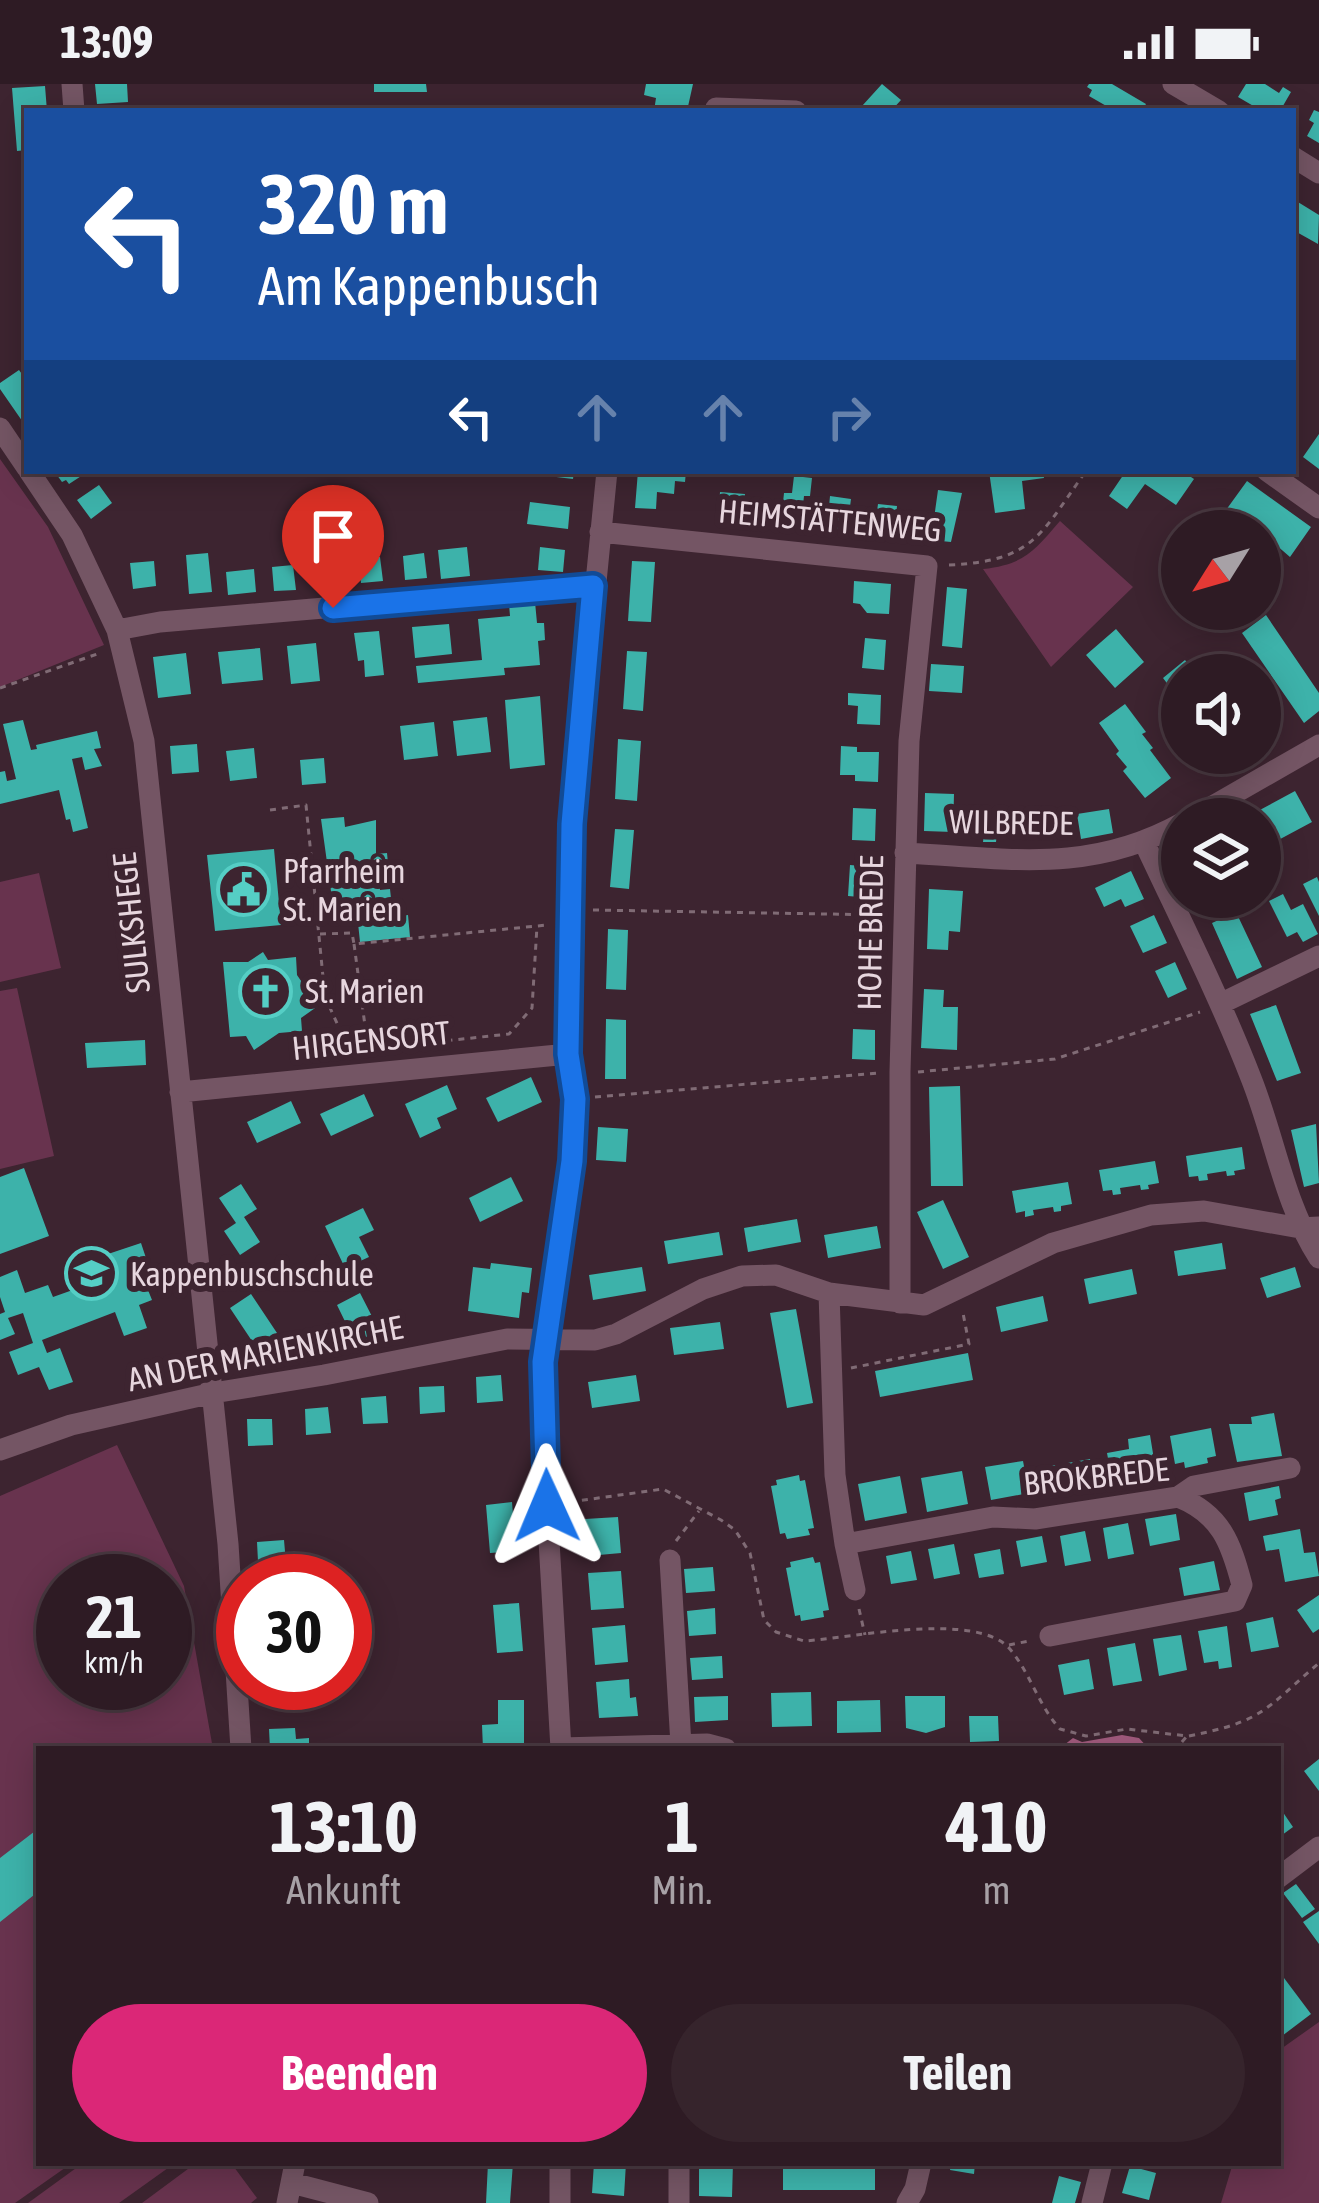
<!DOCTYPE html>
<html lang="de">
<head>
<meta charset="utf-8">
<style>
	:root { --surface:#2e1b24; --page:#36242c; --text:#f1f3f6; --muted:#a7a1a6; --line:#493941; --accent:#db2777 }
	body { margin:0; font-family:"Asap Condensed",sans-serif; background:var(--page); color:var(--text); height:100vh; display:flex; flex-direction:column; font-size:45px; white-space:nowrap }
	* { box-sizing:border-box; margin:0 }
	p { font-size:39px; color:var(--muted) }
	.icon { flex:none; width:66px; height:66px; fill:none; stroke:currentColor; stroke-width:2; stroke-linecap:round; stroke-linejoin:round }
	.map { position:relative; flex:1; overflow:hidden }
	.details { position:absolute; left:36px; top:1662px; width:1245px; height:420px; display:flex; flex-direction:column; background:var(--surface); border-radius:0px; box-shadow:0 6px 30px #0003,0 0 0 3px var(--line) }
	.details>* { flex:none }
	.banner { position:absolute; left:24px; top:24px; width:1272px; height:366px; border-radius:0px; box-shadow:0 6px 30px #0003,0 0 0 3px var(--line); background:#1a4fa0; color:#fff; overflow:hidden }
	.needle { width:78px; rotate:233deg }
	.buttons { position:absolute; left:1161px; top:426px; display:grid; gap:24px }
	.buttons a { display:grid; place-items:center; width:120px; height:120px; border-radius:50%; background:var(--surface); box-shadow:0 6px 30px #0003,0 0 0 3px var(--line); font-size:60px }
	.speed { position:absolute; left:36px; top:1470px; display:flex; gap:24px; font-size:60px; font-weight:700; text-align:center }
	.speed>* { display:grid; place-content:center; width:156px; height:156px; border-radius:50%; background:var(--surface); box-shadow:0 6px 30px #0003,0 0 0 3px var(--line); line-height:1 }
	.speed small { font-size:30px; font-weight:400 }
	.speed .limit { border:18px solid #d22; background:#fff; color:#111 }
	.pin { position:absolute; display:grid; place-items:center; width:102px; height:102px; color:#fff; margin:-123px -51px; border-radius:50% 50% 50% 0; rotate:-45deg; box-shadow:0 0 12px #0007 }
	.pin .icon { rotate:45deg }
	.me { position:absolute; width:132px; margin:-66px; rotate:359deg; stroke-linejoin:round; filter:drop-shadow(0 0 9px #0008) }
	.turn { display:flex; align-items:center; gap:42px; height:252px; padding:0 36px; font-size:54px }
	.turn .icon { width:156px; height:156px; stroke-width:2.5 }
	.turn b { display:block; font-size:84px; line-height:102px }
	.lanes { display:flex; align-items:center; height:114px; padding:0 36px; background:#0003; justify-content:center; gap:60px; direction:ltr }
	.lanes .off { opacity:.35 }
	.eta { display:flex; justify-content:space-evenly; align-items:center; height:204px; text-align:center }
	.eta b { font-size:72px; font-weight:700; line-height:84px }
	.button { display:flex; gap:24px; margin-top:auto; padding:24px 36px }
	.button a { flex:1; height:138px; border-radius:72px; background:var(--accent); color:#fff; font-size:48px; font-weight:700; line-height:138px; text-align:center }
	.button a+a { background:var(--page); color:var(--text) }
	.status { display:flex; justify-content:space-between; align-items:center; height:84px; padding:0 60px; background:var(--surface); direction:ltr }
	.status svg { height:33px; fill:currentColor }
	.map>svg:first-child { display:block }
</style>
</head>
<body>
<div class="status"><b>13:09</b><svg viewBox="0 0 49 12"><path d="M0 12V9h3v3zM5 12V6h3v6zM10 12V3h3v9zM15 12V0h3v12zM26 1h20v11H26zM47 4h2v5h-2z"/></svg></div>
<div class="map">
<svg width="1319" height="2119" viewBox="0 0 1319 2119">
	<rect width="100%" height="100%" fill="#3d2430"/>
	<path fill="#68334e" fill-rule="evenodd" d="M0 375 48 443 104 561 0 603Z
		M1060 437 1133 503 1051 583 983 485C1025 480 1033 468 1060 437Z
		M39 789 61 884 0 898V798Z
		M17 904 54 1072 0 1085V907Z
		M117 1361 184 1502 213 1665H39V2079H72L15 2119H0V1412ZM63 1497H165V1599H63Z
		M1319 1938V2119H1221L1233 2079H1278V1967Z
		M83 2079H175L119 2119H28Z
		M196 2079H231L257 2114 251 2119H142Z"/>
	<path fill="#a25b7e" d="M1122 1651 1139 1654 1149 1665H1059L1073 1654 1082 1658Z"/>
	<path fill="#3db2aa" d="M95 0H127L128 18 97 20Z
		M374 0H426L427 8H374Z
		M646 0H693L687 27H654L656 14 644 11Z
		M882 0 901 16 891 27H868L862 22Z
		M1089 0H1112L1146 20 1142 27H1115L1089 12 1092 6 1087 3Z
		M1246 0H1265L1279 9 1283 3 1291 8 1280 27H1262L1238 13Z
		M45 2 47 27H27V66L17 67 12 4Z
		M1314 26 1319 28V59L1307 52 1314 39 1309 36Z
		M1293 115 1319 131 1318 160 1293 146Z
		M19 286 27 297V344L0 305V299Z
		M1319 350V385L1303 373Z
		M54 387H89L69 400 66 396 62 398Z
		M549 387H574L573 395 548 392Z
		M638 387H686L685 398 675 397 674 410 657 408 656 425 635 424Z
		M989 387H1043L1044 394 1022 397 1025 425 995 429Z
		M1126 387H1182L1194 395 1176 421 1145 400 1127 425 1109 412Z
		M794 392 812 394 810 412H804L801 440 781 438 784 409H792Z
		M1247 397 1311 443 1290 473 1260 447 1226 426Z
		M99 401 112 419 91 435 77 416Z
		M938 406 962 409 951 458 931 456Z
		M720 408 745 410 742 439 718 437Z
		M830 412 851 415 847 446 827 444Z
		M530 418 570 423 568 445 527 440Z
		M878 420 897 422 894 452 874 449Z
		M467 463 470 492 441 495 438 466Z
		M540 463 565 466 563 488 538 486Z
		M208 469 212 508 189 510 186 471Z
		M424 469 427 494 405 496 403 472Z
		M380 473 383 497 361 499 359 475Z
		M341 475 343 500 319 503 316 477Z
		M154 477 156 502 133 505 130 479Z
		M632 477 655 478 651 538 628 537Z
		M293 481 296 506 274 507 272 483Z
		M254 485 256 508 228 511 226 488Z
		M854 497 891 500 889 530 867 529 860 520 853 519Z
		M947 503 967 505 962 564 942 562Z
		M535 518 537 539H544L545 556 538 557 540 581 504 584 505 591 418 599 416 582 482 576 478 535 510 532 509 520Z
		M1266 531 1319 609V627L1304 639 1242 549Z
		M449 540 452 570 415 574 412 543Z
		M1116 545 1144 578 1115 604 1086 571Z
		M379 547 384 591 365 593 364 576 358 577 354 549Z
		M865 554 886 556 884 586 862 584Z
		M316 559 320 597 291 600 287 562Z
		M260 564 263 596 222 600 218 568Z
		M627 567 647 568 643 627 623 625Z
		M186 569 191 610 158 614 153 573Z
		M1185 576 1196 591H1182V619L1163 594Z
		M931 580 964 582 962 609 929 607Z
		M848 609 881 611 880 641 857 640 858 622 848 621Z
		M540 612 545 681 510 685 505 616Z
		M1125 620 1146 648 1142 650 1153 664 1150 666 1171 694 1145 714 1123 687 1127 683 1116 670 1119 667 1099 639Z
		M487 633 491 668 457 672 453 637Z
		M23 636 31 666 37 665 36 661 97 647 101 664 94 665 102 682 85 686 82 673 72 675 88 744 73 748 70 735 66 736 59 706 0 720V688L5 687 7 697 16 695 3 640Z
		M434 638 438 672 404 676 400 642Z
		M618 655 641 657 637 717 615 715Z
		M197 660 199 688 172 690 170 662Z
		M841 662 857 663V668H879L878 698 855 697V691H840Z
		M254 664 257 694 230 697 226 667Z
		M324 674 326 699 302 701 300 676Z
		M1295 707 1312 738 1260 766V735H1243Z
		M925 709 954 710 953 748 924 747Z
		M853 724 876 725 875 757 852 756Z
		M1109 725 1113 749 1081 755 1077 730Z
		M975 726 1006 728 1005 750 997 749 996 758H983L984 750 973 749Z
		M1026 730 1057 731 1056 755H1025Z
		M344 733 345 743 376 736V770L387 769 389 791 379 792 380 806 390 805 393 833 408 831 410 853 360 858 358 839 347 840 346 828 334 829 321 735Z
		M615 745 634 746 629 805 610 803Z
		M1182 753V790L1167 761Z
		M274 765 281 841 215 847 207 771Z
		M850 781 873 783 871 814 848 812Z
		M1131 787 1144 815 1125 823 1121 815 1104 823 1095 804Z
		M1317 793 1319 798V832L1303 800Z
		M929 805 963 807 960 848 949 847 948 866 927 865Z
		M1283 810 1291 826 1303 820 1318 850 1303 858 1297 848 1287 853 1269 817Z
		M1236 828 1262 883 1237 895 1212 839Z
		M1154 831 1167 859 1143 869 1130 842Z
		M857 844 880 845 879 876 856 875Z
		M608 845 628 846 626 906 606 905Z
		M263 868 268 876 296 873 297 891 318 922 301 934 302 947 279 949 254 966 246 952 230 953 223 878H248Z
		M1175 878 1187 905 1168 914 1155 887Z
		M856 893 879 894 877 927 855 925Z
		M924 905 944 906 943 923H958L957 966 921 964Z
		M1276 921 1301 989 1277 997 1250 930Z
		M606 935 626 936V995H605Z
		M853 945 875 946V976L852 975Z
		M145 956 146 981 87 984 85 959Z
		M531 993 542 1018 498 1038 486 1014Z
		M447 1001 457 1025 437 1034 441 1044 420 1054 405 1020Z
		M960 1002 963 1102H931L929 1003Z
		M364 1010 374 1032 331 1052 320 1030Z
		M291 1017 301 1039 257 1059 247 1038Z
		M1316 1040 1319 1099 1304 1103 1291 1046Z
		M598 1043 628 1045 626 1078 596 1076Z
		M1242 1063 1245 1085 1234 1087 1235 1091 1227 1092 1226 1087 1207 1090 1208 1096 1199 1097 1198 1092 1189 1093 1186 1072Z
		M1155 1077 1159 1099 1148 1101 1149 1105 1141 1106 1140 1101 1120 1104 1121 1110 1113 1111 1112 1106 1103 1107 1099 1086Z
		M24 1084 49 1152 0 1170V1093Z
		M511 1093 523 1117 480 1138 469 1114Z
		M1068 1098 1072 1120 1061 1122V1127L1054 1128 1053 1123 1033 1126 1034 1131 1025 1133V1127L1016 1129 1012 1107Z
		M241 1100 257 1125 244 1133 260 1158 240 1171 224 1147 236 1139 219 1114Z
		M943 1116 969 1173 943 1185 917 1128Z
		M363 1124 374 1146 359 1153 369 1173 345 1184 325 1142Z
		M797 1135 801 1158 748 1168 744 1144Z
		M877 1142 881 1164 828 1174 824 1151Z
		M719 1148 723 1171 668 1180 664 1157Z
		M141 1159 149 1183 140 1186 152 1216 139 1221 147 1244 124 1252 115 1228 42 1256 47 1269 60 1264 73 1298 49 1306 39 1283 18 1291 9 1268 33 1259 23 1229 8 1234 15 1250 0 1256V1230L5 1228 0 1213V1193L17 1186 25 1209 48 1201 53 1213 112 1192 105 1171Z
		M1222 1159 1226 1185 1178 1192 1174 1167Z
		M491 1179 532 1184 529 1209 522 1208 519 1234 468 1227 473 1183 490 1185Z
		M642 1183 646 1207 593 1216 589 1191Z
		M1295 1183 1301 1203 1267 1214 1260 1194Z
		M1132 1185 1137 1210 1089 1220 1084 1195Z
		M360 1209 381 1250 357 1262 337 1221Z
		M251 1210 277 1249 256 1263 230 1224Z
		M1043 1212 1048 1237 1001 1248 996 1223Z
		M796 1225 813 1319 787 1324 770 1229Z
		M720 1238 724 1265 674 1271 670 1244Z
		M968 1269 973 1296 880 1313 875 1287Z
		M501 1291 503 1317 477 1319 476 1293Z
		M636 1291 640 1317 592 1324 588 1298Z
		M444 1302 445 1328 420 1330 419 1303Z
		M386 1312 388 1339 363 1340 361 1314Z
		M328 1323 331 1349 306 1351 305 1325Z
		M1274 1329 1282 1372 1237 1378 1229 1340H1252L1251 1333Z
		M247 1335H272L273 1361 248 1362Z
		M1211 1344 1216 1372 1207 1374 1208 1379 1185 1384 1184 1378 1175 1380 1170 1352Z
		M1150 1351 1157 1394 1113 1402 1107 1369 1129 1365 1128 1355Z
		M1090 1375 1096 1405 1051 1414 1045 1383Z
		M1023 1377 1029 1409 991 1416 985 1383Z
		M962 1387 968 1420 927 1428 921 1394Z
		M799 1391 800 1397 805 1396 814 1444 808 1445 810 1451 787 1455 785 1449 780 1450 771 1402 777 1401 776 1396Z
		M900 1392 907 1429 865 1437 858 1400Z
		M1279 1402 1281 1414 1275 1416 1278 1431 1249 1437 1244 1409Z
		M512 1418 516 1467 490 1469 486 1421Z
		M1176 1430 1180 1456 1150 1462 1145 1435Z
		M618 1433 621 1469 588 1472 585 1435Z
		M1128 1439 1134 1470 1108 1475 1103 1444Z
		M1300 1445 1304 1469 1315 1468 1319 1492 1285 1498 1279 1465 1266 1467 1263 1452Z
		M1085 1447 1091 1477 1065 1482 1060 1452Z
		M1042 1452 1047 1478 1021 1483 1016 1457Z
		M284 1456 286 1479 301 1478 302 1497H259L257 1458Z
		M954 1460 960 1490 934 1495 928 1465Z
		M1000 1465 1004 1490 979 1494 974 1470Z
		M911 1467 917 1496 891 1500 886 1472Z
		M813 1473 815 1479 820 1478 829 1526 823 1527 824 1533 801 1537 800 1531 795 1532 786 1484 791 1483 790 1478Z
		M1214 1477 1220 1506 1184 1512 1179 1484Z
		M713 1483 715 1507 686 1509 684 1485Z
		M621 1487 624 1524 591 1526 588 1489Z
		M1319 1511V1545L1313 1549 1297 1526Z
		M519 1519 523 1567 497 1569 493 1521Z
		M715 1524 716 1550 689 1552 687 1527Z
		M1273 1533 1279 1563 1251 1568 1246 1539Z
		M625 1541 628 1578 595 1581 592 1544Z
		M1227 1542 1232 1583 1219 1585 1218 1577 1204 1579 1198 1547Z
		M1181 1551 1187 1586 1159 1592 1153 1555Z
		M1135 1559 1142 1597 1113 1602 1107 1564Z
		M722 1572 723 1594 692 1596 690 1574Z
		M1089 1575 1094 1605 1064 1611 1058 1581Z
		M629 1595 630 1614 636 1613 638 1632 599 1634 596 1598Z
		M811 1608 812 1642 772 1643 771 1609Z
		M728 1612V1636L695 1638 694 1613Z
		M905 1612H945V1643L926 1649 906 1644Z
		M498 1616H524V1665H483L482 1641 498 1640Z
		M880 1616 881 1648 837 1649V1617Z
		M969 1632H998L999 1657 970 1658Z
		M295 1644 296 1655 309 1654V1665H270L269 1645Z
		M1319 1675V1707L1304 1687Z
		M1278 1721 1293 1743 1278 1754Z
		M39 1744V1807L0 1838V1774Z
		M1296 1800 1315 1825 1302 1834 1283 1809Z
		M1319 1827V1860L1303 1838Z
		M1278 1886 1311 1930 1278 1955Z
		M488 2079H513L510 2119H486Z
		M594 2079H626L624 2112 592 2109Z
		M699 2079H733L732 2113 699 2112Z
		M783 2079H875V2106H783Z
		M951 2079H975L974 2090 950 2086Z
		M1130 2082 1156 2089 1149 2116 1122 2109Z
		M1059 2092 1081 2098 1075 2119H1052Z"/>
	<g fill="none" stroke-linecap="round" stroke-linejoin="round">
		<path stroke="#806b75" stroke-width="3" stroke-dasharray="6 6" stroke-linecap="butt" d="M949 481C1034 477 1040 451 1086 387
			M0 604 100 569
			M270 726 306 721 325 913 352 972
			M593 826 884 831
			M320 850 352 849 354 860 547 841
			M354 860 368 964
			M351 967 509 950 532 924 537 842
			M918 988 1055 975 1200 928
			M595 1013 879 989
			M851 1284 969 1260 963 1229
			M570 1418 663 1405 721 1436 735 1446 750 1469 764 1536 776 1548 804 1557C851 1554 975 1527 1009 1564 1030 1588 1038 1621 1060 1645L1086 1652 1127 1645 1187 1652 1176 1665
			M676 1457 699 1427
			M859 1525 865 1551
			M1009 1561 1029 1557
			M1189 1652C1264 1637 1264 1626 1319 1579"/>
		<path stroke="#745564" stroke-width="21" d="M72 0 74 27
			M1173 0 1219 27
			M716 24 796 27
			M1293 73 1319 89
			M0 344 27 384
			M29 387 72 451 117 546 144 657 228 1460 241 1665
			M1267 387 1319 424
			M600 448 927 482 909 657 900 988V1219
			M117 546 160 538 593 501
			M1190 735 1319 661
			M1145 760C1181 837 1220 914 1251 994 1275 1054 1284 1120 1319 1174
			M905 769C1007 774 1088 791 1182 739
			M1220 920 1319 872
			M180 1008 568 970
			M829 1209 835 1391 845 1460 993 1433 1035 1435 1178 1413C1221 1430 1231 1459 1242 1501L1235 1517 1050 1552
			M0 1366 71 1341 213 1309 324 1291 507 1255 595 1256 616 1250 703 1205 742 1192 776 1191 829 1209 924 1221 1053 1159 1151 1131 1204 1127 1300 1144 1319 1143
			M1178 1413 1194 1402 1290 1384
			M845 1460 855 1506
			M670 1476 681 1661
			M561 1664 707 1660 726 1665
			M561 1665 547 1422 543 1278 572 1077 575 1015 568 970 572 740 607 387
			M1278 1794 1319 1763
			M560 2079V2119
			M292 2099 368 2119
			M679 2118V2079
			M287 2119 295 2079
			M907 2119 915 2105 921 2079
			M1092 2119 1102 2079"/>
	</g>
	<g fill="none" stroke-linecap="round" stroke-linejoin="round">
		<defs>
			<path id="route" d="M333 524 593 502 572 740 568 970 575 1015 572 1077 543 1278 547 1422"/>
		</defs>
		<use href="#route" stroke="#114b97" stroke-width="30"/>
		<use href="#route" stroke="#1a73e8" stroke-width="21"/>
	</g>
	<defs>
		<symbol id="civic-ring" viewBox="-11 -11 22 22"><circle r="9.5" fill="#3d2430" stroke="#55cec5" stroke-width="1.5"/><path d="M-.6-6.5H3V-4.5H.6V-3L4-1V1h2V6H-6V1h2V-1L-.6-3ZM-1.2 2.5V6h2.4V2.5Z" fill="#55cec5"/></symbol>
		<symbol id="church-ring" viewBox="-11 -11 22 22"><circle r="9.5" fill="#3d2430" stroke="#55cec5" stroke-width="1.5"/><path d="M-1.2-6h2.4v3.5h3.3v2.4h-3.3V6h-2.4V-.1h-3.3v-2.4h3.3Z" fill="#55cec5"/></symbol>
		<symbol id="school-ring" viewBox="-11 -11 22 22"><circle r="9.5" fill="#3d2430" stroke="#55cec5" stroke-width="1.5"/><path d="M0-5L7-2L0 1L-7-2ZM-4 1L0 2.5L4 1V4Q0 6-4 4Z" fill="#55cec5"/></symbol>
	</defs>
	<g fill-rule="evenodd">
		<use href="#civic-ring" x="214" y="776" width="59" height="59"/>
		<use href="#church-ring" x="236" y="878" width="59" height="59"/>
		<use href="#school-ring" x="62" y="1160" width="59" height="59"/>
	</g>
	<g text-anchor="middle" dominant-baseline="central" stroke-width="12" stroke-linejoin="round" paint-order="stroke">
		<g font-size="33" fill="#e7d6de" stroke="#3d2430">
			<text transform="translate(830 436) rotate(5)">HEIMSTÄTTENWEG</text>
			<text transform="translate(1011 738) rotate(1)">WILBREDE</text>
			<text transform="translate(131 839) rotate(-96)">SULKSHEGE</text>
			<text transform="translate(870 849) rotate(-89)">HOHE BREDE</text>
			<text transform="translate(371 956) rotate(-6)">HIRGENSORT</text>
			<text transform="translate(265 1269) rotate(-11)">AN DER MARIENKIRCHE</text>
			<text transform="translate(1096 1392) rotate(-6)">BROKBREDE</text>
		</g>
		<g font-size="33" fill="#e7d6de" stroke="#3d2430" text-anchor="start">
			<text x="283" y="787">Pfarrheim<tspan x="283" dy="38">St. Marien</tspan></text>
			<text x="305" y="907">St. Marien</text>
			<text x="130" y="1190">Kappenbuschschule</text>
		</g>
	</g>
</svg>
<div class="buttons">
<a><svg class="needle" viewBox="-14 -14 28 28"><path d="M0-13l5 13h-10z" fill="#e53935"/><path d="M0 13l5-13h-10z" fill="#a7a1a6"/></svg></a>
<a><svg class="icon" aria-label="sound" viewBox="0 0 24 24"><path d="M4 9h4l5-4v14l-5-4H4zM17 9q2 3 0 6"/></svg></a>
<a><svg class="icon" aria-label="layers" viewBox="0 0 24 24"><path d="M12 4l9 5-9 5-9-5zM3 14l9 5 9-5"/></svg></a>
</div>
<div class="speed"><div>21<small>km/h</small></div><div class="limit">30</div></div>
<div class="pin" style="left:333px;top:524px;background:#d93025"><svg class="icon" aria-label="arrive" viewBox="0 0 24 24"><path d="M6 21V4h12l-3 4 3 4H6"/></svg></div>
<svg class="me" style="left:547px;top:1422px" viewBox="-20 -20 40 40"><path d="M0-17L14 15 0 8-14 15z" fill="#1a73e8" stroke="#fff" stroke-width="4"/></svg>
<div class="banner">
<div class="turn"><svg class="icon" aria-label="left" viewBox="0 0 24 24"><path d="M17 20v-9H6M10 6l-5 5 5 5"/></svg><div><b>320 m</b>Am Kappenbusch</div></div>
<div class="lanes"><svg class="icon" aria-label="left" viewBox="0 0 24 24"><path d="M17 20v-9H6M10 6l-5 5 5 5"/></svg><svg class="icon off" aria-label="ahead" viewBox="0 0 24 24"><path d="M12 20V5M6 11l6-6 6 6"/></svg><svg class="icon off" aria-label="ahead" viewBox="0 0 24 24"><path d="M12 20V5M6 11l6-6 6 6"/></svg><svg class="icon off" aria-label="right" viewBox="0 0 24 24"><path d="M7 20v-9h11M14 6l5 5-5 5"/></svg></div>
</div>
<section class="details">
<div class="eta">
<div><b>13:10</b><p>Ankunft</p></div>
<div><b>1</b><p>Min.</p></div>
<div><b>410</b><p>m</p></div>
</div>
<div class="button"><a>Beenden</a><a>Teilen</a></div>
</section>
</div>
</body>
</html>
